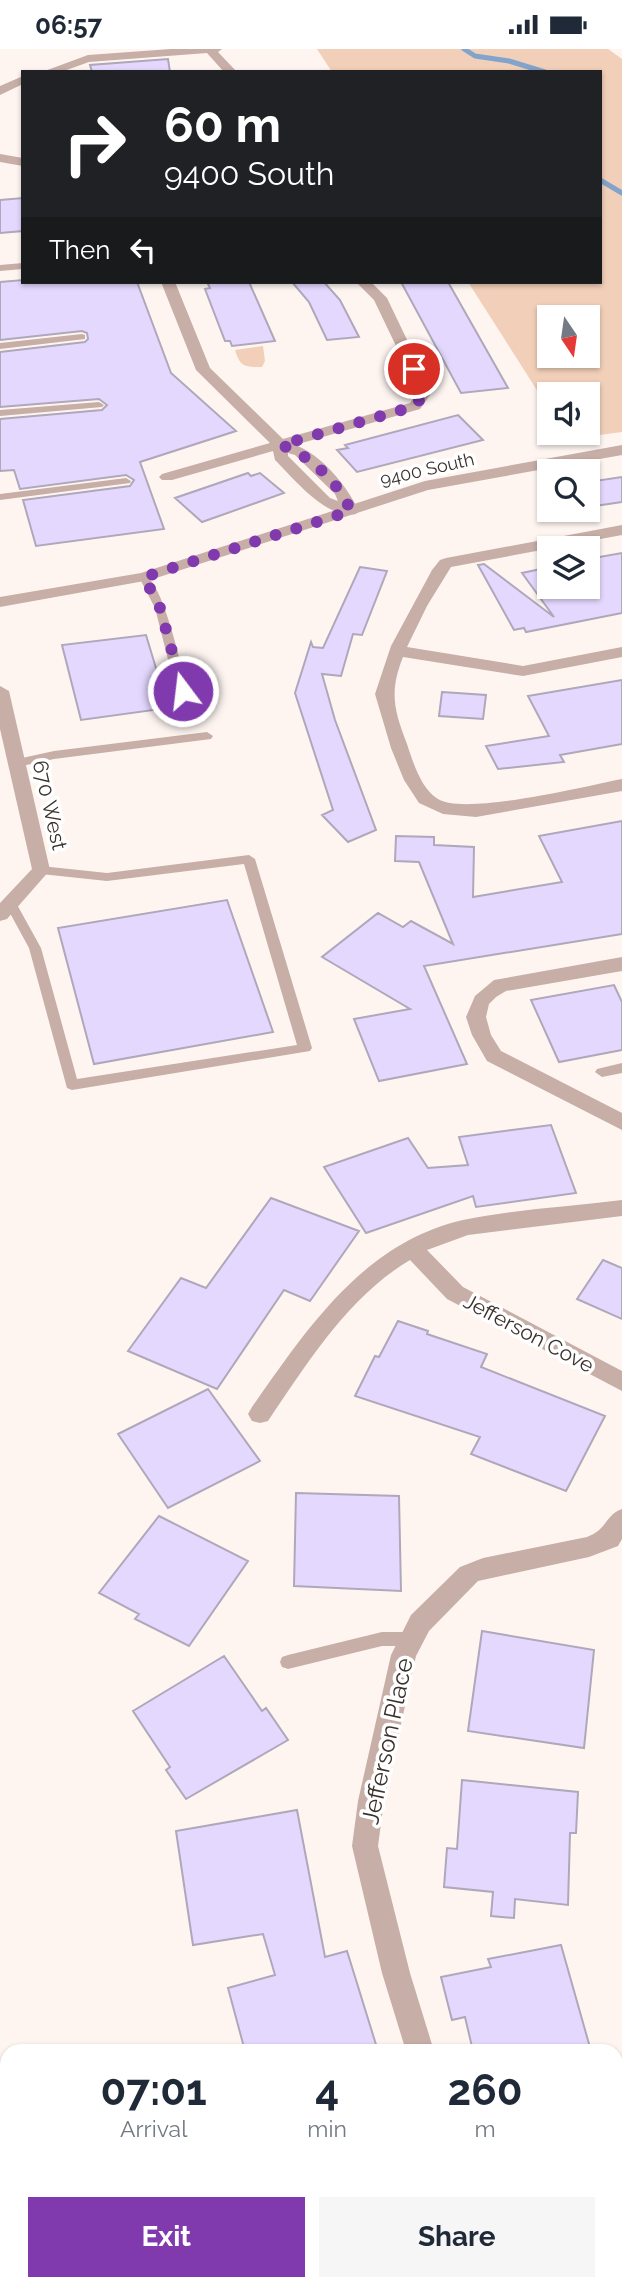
<!DOCTYPE html>
<html lang="en">
<head>
<meta charset="utf-8">
<style>
	:root { --surface:#fff; --page:#f6f6f7; --text:#1f2937; --muted:#747a83; --accent:#803aae }
	body { margin:0; font-family:Raleway,sans-serif; background:var(--page); color:var(--text); height:100vh; display:flex; flex-direction:column; font-size:26px; white-space:nowrap }
	* { box-sizing:border-box; margin:0 }
	p { font-size:23px; color:var(--muted) }
	.icon { flex:none; width:38px; height:38px; fill:none; stroke:currentColor; stroke-width:2; stroke-linecap:round; stroke-linejoin:round }
	.map { position:relative; flex:1; overflow:hidden }
	.drawer { position:absolute; left:0px; top:1995px; width:623px; height:247px; display:flex; flex-direction:column; background:var(--surface); border-radius:21px 21px 0 0; box-shadow:0 2px 5px #0004 }
	.drawer>* { flex:none }
	.guide { position:absolute; left:21px; top:21px; width:581px; height:214px; border-radius:0px; box-shadow:0 2px 5px #0004; background:#202124; color:#fff; overflow:hidden }
	.needle { width:46px; rotate:167deg }
	.tools { position:absolute; left:537px; top:256px; display:grid; gap:14px }
	.tools a { display:grid; place-items:center; width:63px; height:63px; border-radius:0px; background:var(--surface); box-shadow:0 2px 5px #0004; font-size:35px }
	.pin { position:absolute; display:grid; place-items:center; width:60px; height:60px; color:#fff; margin:-30px; border:4px solid #fff; border-radius:50%; box-shadow:0 2px 7px #0007 }
	.me { position:absolute; width:77px; margin:-38px; rotate:345deg; stroke-linejoin:round; filter:drop-shadow(0 0 5px #0008) }
	.turn { display:flex; align-items:center; gap:24px; height:147px; padding:0 28px; font-size:32px }
	.turn .icon { width:91px; height:91px; stroke-width:2.5 }
	.turn b { display:block; font-size:49px; line-height:60px }
	.then { display:flex; align-items:center; height:66px; padding:0 28px; background:#0003; gap:14px; font-size:26px }
	.eta { display:flex; justify-content:space-evenly; align-items:center; height:119px; text-align:center }
	.eta b { font-size:42px; font-weight:700; line-height:49px }
	.action { display:flex; gap:14px; margin-top:auto; padding:14px 28px }
	.action a { flex:1; height:80px; border-radius:0px; background:var(--accent); color:#fff; font-size:28px; font-weight:700; line-height:80px; text-align:center }
	.action a+a { background:var(--page); color:var(--text) }
	.status { display:flex; justify-content:space-between; align-items:center; height:49px; padding:0 35px; background:var(--surface); direction:ltr }
	.status svg { height:19px; fill:currentColor }
	.map>svg:first-child { display:block }
</style>
</head>
<body>
<div class="status"><b>06:57</b><svg viewBox="0 0 49 12"><path d="M0 12V9h3v3zM5 12V6h3v6zM10 12V3h3v9zM15 12V0h3v12zM26 1h20v11H26zM47 4h2v5h-2z"/></svg></div>
<div class="map">
<svg width="622" height="2241" viewBox="0 0 622 2241">
	<rect width="100%" height="100%" fill="#fef5f1"/>
	<path fill="#f2cfb9" fill-rule="evenodd" d="M317 0H608L622 10V383L569 390 564 383H588V345H550L549 360 468 233H600V23H332ZM550 268H588V306H550Z
		M263 297 265 312 262 318C245 318 240 318 235 301Z"/>
	<g fill="none" stroke-linecap="round" stroke-linejoin="round">
		<path stroke="#82a4ca" stroke-width="5" d="M464 0 475 7 509 12 545 23
			M600 131 622 144"/>
	</g>
	<path fill="#e5d8ff" stroke="#aea8ba" stroke-width="2" d="M168 10 170 23H92L90 16Z
		M23 149V182L0 184V151Z
		M23 231V233H137L171 324 236 382 140 413 164 480 36 497 23 451 130 437 134 431 126 426 20 440 14 421 0 422V370L102 361 107 356 99 350 0 358V303L85 293 88 290 87 284 82 282 0 291V233Z
		M207 233H249L275 292 232 297 230 292H225L205 240 210 239Z
		M292 233H324L340 251 359 288 327 291 309 253Z
		M401 233H448L508 339 461 344Z
		M458 366 483 391 357 423 337 401 348 399 345 396Z
		M248 424 251 427 260 424 284 444 202 473 175 449Z
		M622 428V453L588 458V433Z
		M622 504V564L526 583 524 579 514 581 478 516 484 515 554 568 522 524 550 518V537H588V510Z
		M360 518 387 522 362 586 353 585 341 627 322 625 335 671 376 781 348 793 322 766 333 761 295 644 311 593 313 598 323 599Z
		M146 586 168 659 81 671 62 596Z
		M622 631V695L560 706 564 713 498 720 486 697 549 687 528 647Z
		M442 643 486 646 483 670 439 667Z
		M622 772V885L424 917 467 1015 379 1032 354 970 410 960 322 908 378 864 403 878 411 872 453 895 419 813 395 812 396 787 434 788V796L474 798 473 848 562 833 539 787Z
		M227 851 273 983 94 1015 58 879Z
		M614 936 622 953V1001L559 1013 531 951Z
		M551 1076 576 1144 476 1158 473 1147 366 1184 324 1118 408 1089 428 1119 468 1116 459 1088Z
		M271 1149 359 1182 310 1252 284 1241 217 1340 128 1302 181 1229 206 1239Z
		M603 1211 622 1219V1270L577 1250Z
		M398 1272 428 1282 427 1285 487 1305 481 1318 605 1367 566 1442 471 1405 480 1388 355 1347 375 1307 379 1308Z
		M208 1340 260 1412 168 1459 118 1385Z
		M296 1444 399 1447 401 1542 294 1537Z
		M159 1467 248 1512 189 1597 135 1570 139 1565 99 1544Z
		M482 1582 594 1601 584 1699 468 1682Z
		M224 1607 262 1662 266 1659 288 1691 186 1750 166 1721 170 1718 133 1662Z
		M462 1731 578 1743 576 1784H570L568 1856 515 1850 514 1869 491 1867 493 1843 444 1838 447 1799 457 1800Z
		M297 1761 325 1908 347 1902 378 2002H245L228 1939 275 1926 263 1885 193 1896 176 1782Z
		M561 1896 591 2002H473L465 1968 452 1971 441 1928 491 1918 488 1910Z"/>
	<g fill="none" stroke-linecap="round" stroke-linejoin="round">
		<path fill="#c7aea7" fill-rule="evenodd" d="M23 214V220L0 222V216Z
			M82 285 85 286V290L0 300V294Z
			M99 353 104 356 102 358 0 367V361Z
			M126 429 131 432 130 434 0 451V445Z
			M144 525C164 535 181 618 188 642L186 644 182 645 176 642 155 559 139 528Z
			M207 683 213 687 211 690 54 710 17 718 11 714 13 711 54 702Z
			M249 806 255 810 312 999 310 1002 72 1041 67 1039 29 899 5 855 7 852H15L41 899 77 1030 297 996 244 815 107 832 41 825 35 821 41 817 107 824Z
			M622 1014V1024L602 1028 595 1023 597 1020Z
			M382 1583H412L418 1585 420 1590 418 1595 412 1597H382L288 1620 282 1618 280 1613 282 1608 288 1606Z
			M0 2209 7 2212V2235H12L13 2241H0Z"/>
		<path fill="#c7aea7" fill-rule="evenodd" d="M171 0H222L218 3 237 23H224L207 4 89 13 61 23H42L88 6Z
			M23 27V35L0 46V37Z
			M0 105 23 109V117L0 113Z
			M161 233H175L210 319 283 390 410 354 418 343 374 251 356 233H371L387 249 432 343 420 360 295 396C322 406 347 437 359 462L356 465C328 472 293 429 275 411L273 402 172 431H162L159 428 162 425 270 394 196 321ZM288 404 295 406 335 445 338 452 330 449 288 407Z
			M622 476V486L451 518 427 557 407 598 523 617 622 598V608L523 627 403 608C389 643 394 661 407 695 413 713 421 740 438 750 465 767 586 737 622 730V742L476 768 443 765 419 754 404 731 391 699 375 645 391 597 432 521 440 511 446 509Z
			M0 637 9 642 50 821 7 870 0 872V854L32 820 0 680Z
			M622 908V922L506 942 496 948 489 955 486 968 491 986 501 1002 622 1064V1081L487 1012 472 986 466 968 475 947 494 931Z
			M622 1151V1167L468 1186 427 1201 463 1238 622 1322V1342L447 1250 410 1211C348 1248 308 1313 268 1372L260 1374 252 1372 248 1365 252 1358C307 1280 363 1194 463 1171 514 1160 569 1158 622 1151Z
			M622 1460V1490L618 1497 589 1508 478 1532 429 1582 416 1607 384 1752 378 1797 410 1924 434 2002H406L382 1924 352 1797 358 1752 391 1606 411 1566 460 1518 483 1509 587 1488C608 1480 605 1466 622 1460Z"/>
		<path fill="#c7aea7" fill-rule="evenodd" d="M622 396V406L428 441 150 531 0 558V548L141 524 425 432Z"/>
	</g>
	<g fill="none" stroke-linecap="round" stroke-linejoin="round">
		<path stroke="#803aae" stroke-width="12" stroke-dasharray="0 21.6" d="M183 642 160 559 144 528 351 462C338 433 310 406 281 396L415 357 425 343 414 320"/>
	</g>
	<g text-anchor="middle" dominant-baseline="central" stroke-width="7" stroke-linejoin="round" paint-order="stroke">
		<g font-size="18" fill="#3a322d" stroke="#fff">
			<text transform="translate(427 420) rotate(-13)">9400 South</text>
		</g>
		<g font-size="21" fill="#3a322d" stroke="#fff">
			<text transform="translate(50 756) rotate(77)">670 West</text>
			<text transform="translate(529 1284) rotate(28)">Jefferson Cove</text>
		</g>
		<g font-size="24" fill="#3a322d" stroke="#fff">
			<text transform="translate(387 1692) rotate(-78)">Jefferson Place</text>
		</g>
	</g>
</svg>
<div class="tools">
<a><svg class="needle" viewBox="-14 -14 28 28"><path d="M0-13l5 13h-10z" fill="#e53935"/><path d="M0 13l5-13h-10z" fill="#747a83"/></svg></a>
<a><svg class="icon" aria-label="sound" viewBox="0 0 24 24"><path d="M4 9h4l5-4v14l-5-4H4zM17 9q2 3 0 6"/></svg></a>
<a><svg class="icon" aria-label="search" viewBox="0 0 24 24"><circle cx="10" cy="10" r="6"/><path d="M15 15l6 6"/></svg></a>
<a><svg class="icon" aria-label="layers" viewBox="0 0 24 24"><path d="M12 4l9 5-9 5-9-5zM3 14l9 5 9-5"/></svg></a>
</div>
<div class="pin" style="left:414px;top:320px;background:#d93025"><svg class="icon" aria-label="arrive" viewBox="0 0 24 24"><path d="M6 21V4h12l-3 4 3 4H6"/></svg></div>
<svg class="me" style="left:183px;top:642px" viewBox="-20 -20 40 40"><circle r="17" fill="#803aae" stroke="#fff" stroke-width="3"/><path d="M0-11L8 9 0 5-8 9z" fill="#fff"/></svg>
<div class="guide">
<div class="turn"><svg class="icon" aria-label="right" viewBox="0 0 24 24"><path d="M7 20v-9h11M14 6l5 5-5 5"/></svg><div><b>60 m</b>9400 South</div></div>
<div class="then">Then<svg class="icon" aria-label="left" viewBox="0 0 24 24"><path d="M17 20v-9H6M10 6l-5 5 5 5"/></svg></div>
</div>
<section class="drawer">
<div class="eta">
<div><b>07:01</b><p>Arrival</p></div>
<div><b>4</b><p>min</p></div>
<div><b>260</b><p>m</p></div>
</div>
<div class="action"><a>Exit</a><a>Share</a></div>
</section>
</div>
</body>
</html>
